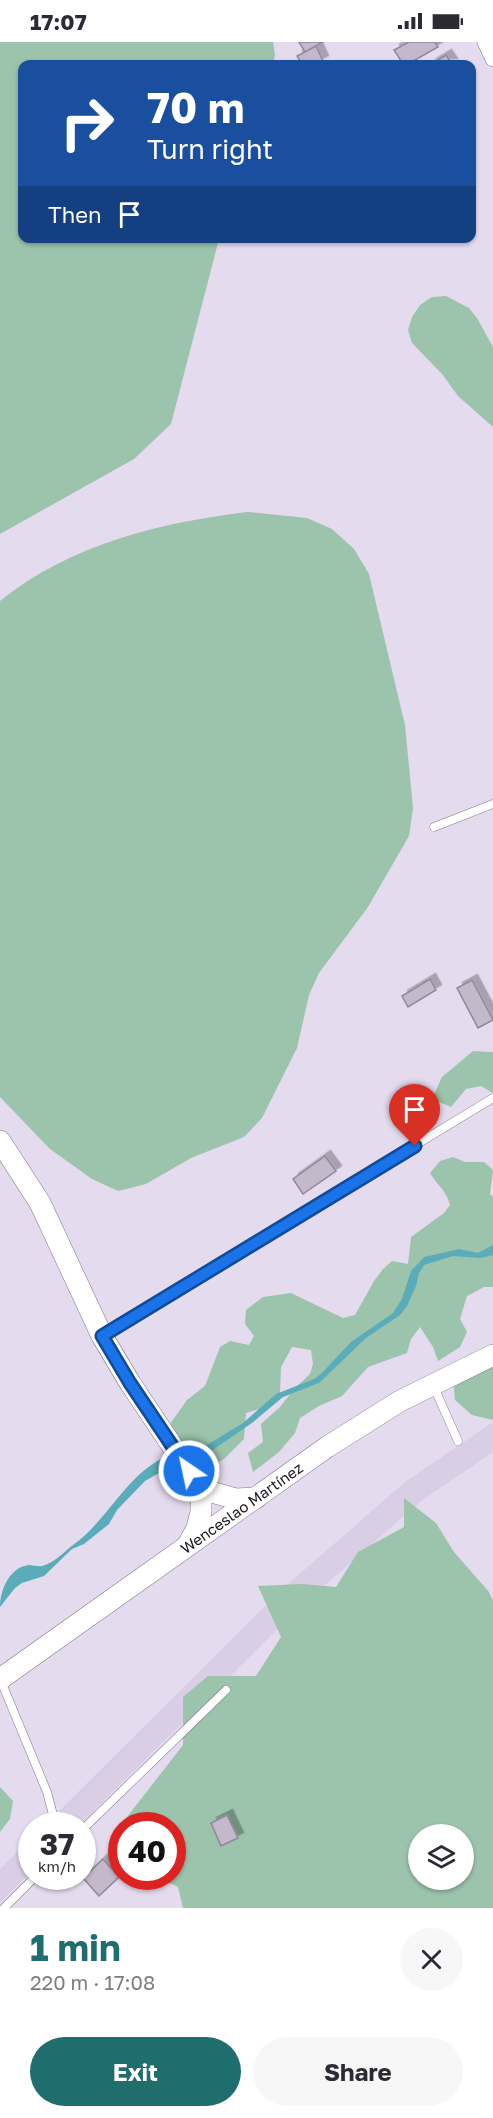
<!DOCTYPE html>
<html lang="en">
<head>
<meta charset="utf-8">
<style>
	:root { --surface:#fff; --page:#f7f7f7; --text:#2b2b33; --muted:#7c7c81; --accent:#206d6e }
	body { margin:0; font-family:"Golos Text",sans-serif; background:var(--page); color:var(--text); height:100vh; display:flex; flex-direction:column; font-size:22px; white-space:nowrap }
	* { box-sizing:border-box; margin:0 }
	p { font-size:20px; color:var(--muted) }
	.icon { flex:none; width:33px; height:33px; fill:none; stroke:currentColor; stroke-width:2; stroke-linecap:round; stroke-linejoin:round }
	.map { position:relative; height:1866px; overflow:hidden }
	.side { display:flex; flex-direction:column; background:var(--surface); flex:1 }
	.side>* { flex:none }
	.guide { position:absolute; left:18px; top:18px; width:458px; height:183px; border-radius:12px; box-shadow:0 2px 4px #0004; background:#1a4fa0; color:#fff; overflow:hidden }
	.buttons { position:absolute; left:408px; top:1782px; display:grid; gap:12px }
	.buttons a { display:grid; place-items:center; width:66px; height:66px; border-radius:50%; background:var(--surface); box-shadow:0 2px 4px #0004; font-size:30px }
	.speed { position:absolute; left:18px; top:1770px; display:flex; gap:12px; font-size:30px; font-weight:700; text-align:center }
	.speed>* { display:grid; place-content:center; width:78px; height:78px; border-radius:50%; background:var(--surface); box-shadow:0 2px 4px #0004; line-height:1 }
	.speed small { font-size:15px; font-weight:400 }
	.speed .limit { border:9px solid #d22; background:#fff; color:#111 }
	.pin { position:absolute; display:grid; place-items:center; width:51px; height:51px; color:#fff; margin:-62px -26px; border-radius:50% 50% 50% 0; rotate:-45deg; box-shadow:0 0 6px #0007 }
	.pin .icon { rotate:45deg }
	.me { position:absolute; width:66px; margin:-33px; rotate:326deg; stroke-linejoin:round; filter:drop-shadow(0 0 4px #0008) }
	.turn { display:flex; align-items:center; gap:21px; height:126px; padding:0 30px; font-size:27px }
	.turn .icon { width:78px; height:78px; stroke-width:2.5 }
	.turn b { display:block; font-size:42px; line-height:51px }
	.then { display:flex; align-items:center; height:57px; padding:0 30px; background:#0003; gap:12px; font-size:22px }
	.round { display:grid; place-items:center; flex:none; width:63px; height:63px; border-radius:32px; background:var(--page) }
	.overview { display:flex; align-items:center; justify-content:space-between; height:102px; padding:0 30px }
	h1 { font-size:36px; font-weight:700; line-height:45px; color:var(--accent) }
	.primary-button { display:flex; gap:12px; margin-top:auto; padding:12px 30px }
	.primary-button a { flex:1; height:69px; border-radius:36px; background:var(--accent); color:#fff; font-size:24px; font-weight:700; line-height:69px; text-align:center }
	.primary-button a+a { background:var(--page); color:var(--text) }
	.status { display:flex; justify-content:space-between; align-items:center; height:42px; padding:0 30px; background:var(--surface); direction:ltr }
	.status svg { height:16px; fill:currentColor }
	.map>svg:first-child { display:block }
</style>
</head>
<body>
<div class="status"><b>17:07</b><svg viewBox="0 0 49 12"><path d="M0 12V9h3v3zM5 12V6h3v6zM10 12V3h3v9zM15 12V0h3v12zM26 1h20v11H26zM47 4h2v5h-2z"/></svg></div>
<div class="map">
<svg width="493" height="1866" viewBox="0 0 493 1866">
	<defs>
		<filter id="shadow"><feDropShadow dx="5.5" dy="-5.5" stdDeviation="0" flood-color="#0004"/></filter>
	</defs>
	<rect width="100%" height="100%" fill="#e5dbee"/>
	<path fill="#dacde6" d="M493 1380V1410L421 1459 298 1567 79 1783 44 1784 280 1549 405 1440Z
		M31 1796V1830L0 1861V1827Z"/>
	<path fill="#9cc3ab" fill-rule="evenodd" d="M0 0H273L275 13 273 22H22V196L219 197 171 382 134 417 0 492Z
		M446 254 469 266 477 276 493 305V385L458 354 442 332 412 301 408 288 412 275 420 263 432 255Z
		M248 470 307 476 332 487 354 507 369 532 405 683 413 766 409 794 368 865 319 931 309 953 297 1006 262 1076 244 1095 191 1116 146 1142 118 1149 92 1137 50 1107 0 1055V559C69 503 161 480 248 470Z
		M473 1009 493 1010V1051L481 1044 466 1047 451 1065 432 1057 442 1035Z
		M453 1115 465 1120H484L493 1128 490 1152 493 1155V1245H484L467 1254 460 1277 467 1290 460 1305 438 1319 433 1305 420 1285 411 1297 407 1311 368 1325 342 1354 319 1364 300 1376 295 1391 279 1410 253 1430 248 1411 263 1400 261 1382 280 1365 295 1346 310 1332 313 1322 311 1308 292 1305 281 1325 280 1351 266 1365 246 1371 244 1397 224 1417 196 1432 170 1382 187 1358 205 1344 220 1305 230 1299 249 1303 254 1294 245 1282 246 1268 263 1255 291 1251 343 1276 355 1273 374 1239 383 1227 392 1219 408 1222 411 1195 444 1171 450 1163C446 1148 438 1144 430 1131L440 1119Z
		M493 1313V1378L472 1373 455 1358 453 1336Z
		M404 1456 436 1481 454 1510 489 1550 493 1559V1866H183L178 1845 158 1835 172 1834V1784H122L121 1788 120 1784 183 1703V1655L208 1634H256L281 1595 258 1544 302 1542 336 1545 358 1510 404 1485ZM418 1792H464V1838H418Z
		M0 1745 13 1759 10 1777 0 1790Z"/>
	<path fill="#5bacb9" d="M493 1203V1213L480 1216 453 1214 424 1223 419 1231 416 1244 407 1264 400 1273 366 1296 319 1341 283 1355 252 1381 214 1407 194 1415 188 1406 196 1402 207 1403 243 1381 276 1352 314 1337 321 1332 351 1300 393 1271 402 1257 411 1229 424 1215 459 1207 478 1211Z
		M165 1415 171 1424 145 1439 117 1468 109 1482 84 1502 72 1507 44 1534 22 1541 15 1546 0 1565C0 1549 9 1525 29 1523 33 1523 38 1525 42 1524 54 1521 64 1510 73 1503 108 1478 126 1433 165 1415Z"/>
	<path fill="#c3b9cb" stroke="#908798" stroke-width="1.5" filter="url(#shadow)" d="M299 0H323L305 10Z
		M409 0H435L438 5 408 22H403L394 8Z
		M316 4 323 19 317 22H302L297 14Z
		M446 13 452 22H431Z
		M430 937 436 948 408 965 402 954Z
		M472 938 493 978 478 986 457 946Z
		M325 1114 336 1129 303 1152 293 1137Z
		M227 1773 238 1796 221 1804 211 1781Z
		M103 1817 119 1835 99 1854 83 1836Z"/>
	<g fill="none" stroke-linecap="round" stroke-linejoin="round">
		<defs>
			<path id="lane" d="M434 785 493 762
				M103 1293 493 1056
				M433 1343 458 1399
				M1 1639 47 1750 56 1784
				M82 1788 226 1648
				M4 1866 36 1834"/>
			<path id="street" d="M485 0 493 17"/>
			<g id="secondary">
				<path d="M0 1099 40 1161 102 1294 130 1341 201 1447V1470L197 1486 188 1503"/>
				<path d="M201 1447 236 1457 256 1456"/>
				<path id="s1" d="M0 1637 327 1405 400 1359 493 1313"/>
			</g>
		</defs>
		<use href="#lane" stroke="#7f7687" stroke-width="9"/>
		<use href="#street" stroke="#7f7687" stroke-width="16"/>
		<use href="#secondary" stroke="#7f7687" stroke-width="22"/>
		<use href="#lane" stroke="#fff" stroke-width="8"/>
		<use href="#street" stroke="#fff" stroke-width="15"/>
		<use href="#secondary" stroke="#fff" stroke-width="21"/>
	</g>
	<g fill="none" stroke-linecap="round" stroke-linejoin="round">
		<defs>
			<path id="route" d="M189 1429 130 1341 102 1294 415 1104"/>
		</defs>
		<use href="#route" stroke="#114b97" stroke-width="15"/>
		<use href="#route" stroke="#1a73e8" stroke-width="10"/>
	</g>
	<g text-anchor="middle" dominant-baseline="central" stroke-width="4.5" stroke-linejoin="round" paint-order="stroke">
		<g font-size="15" fill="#1b171e" stroke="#e5dbee">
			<text stroke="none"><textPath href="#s1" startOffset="296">Wenceslao Martínez</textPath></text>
		</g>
	</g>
</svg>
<div class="buttons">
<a><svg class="icon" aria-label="layers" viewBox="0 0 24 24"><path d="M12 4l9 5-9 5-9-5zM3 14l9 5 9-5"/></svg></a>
</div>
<div class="speed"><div>37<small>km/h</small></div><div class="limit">40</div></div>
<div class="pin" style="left:415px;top:1104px;background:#d93025"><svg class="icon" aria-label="arrive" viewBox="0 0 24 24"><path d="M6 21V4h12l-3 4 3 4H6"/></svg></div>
<svg class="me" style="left:189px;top:1429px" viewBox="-20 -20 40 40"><circle r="17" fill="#1a73e8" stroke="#fff" stroke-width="3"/><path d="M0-11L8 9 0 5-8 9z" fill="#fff"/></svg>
<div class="guide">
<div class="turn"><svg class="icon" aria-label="right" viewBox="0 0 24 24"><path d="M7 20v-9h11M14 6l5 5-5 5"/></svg><div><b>70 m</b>Turn right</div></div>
<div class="then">Then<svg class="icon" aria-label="arrive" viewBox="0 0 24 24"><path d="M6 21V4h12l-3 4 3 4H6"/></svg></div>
</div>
</div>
<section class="side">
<div class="overview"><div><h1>1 min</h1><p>220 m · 17:08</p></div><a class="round"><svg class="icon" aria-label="close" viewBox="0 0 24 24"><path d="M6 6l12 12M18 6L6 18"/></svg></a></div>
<div class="primary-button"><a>Exit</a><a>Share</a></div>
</section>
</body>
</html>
